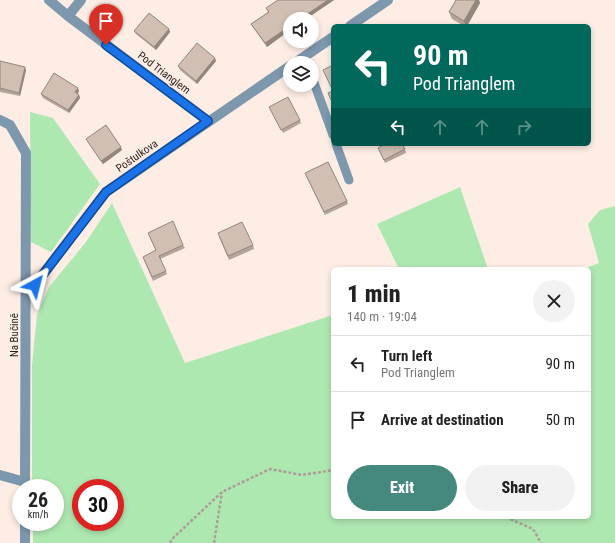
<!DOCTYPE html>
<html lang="en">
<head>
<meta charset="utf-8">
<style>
	:root { --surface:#fff; --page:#f2f2f2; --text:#222; --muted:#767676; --line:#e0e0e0; --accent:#45897e }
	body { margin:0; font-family:"Roboto Condensed",sans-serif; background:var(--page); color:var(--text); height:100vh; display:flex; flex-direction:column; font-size:15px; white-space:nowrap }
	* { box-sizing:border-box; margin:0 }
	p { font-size:13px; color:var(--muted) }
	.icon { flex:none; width:22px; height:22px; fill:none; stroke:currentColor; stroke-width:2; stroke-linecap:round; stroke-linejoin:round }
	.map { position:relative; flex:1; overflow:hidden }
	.drawer { position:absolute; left:331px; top:267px; width:260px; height:252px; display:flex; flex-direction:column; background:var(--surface); border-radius:6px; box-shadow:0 2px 6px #0003 }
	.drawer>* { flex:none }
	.hud { position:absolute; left:331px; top:24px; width:260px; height:122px; border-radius:6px; box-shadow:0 2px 6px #0003; background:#00695c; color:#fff; overflow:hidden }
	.fabs { position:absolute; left:283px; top:12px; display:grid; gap:8px }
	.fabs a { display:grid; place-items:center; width:36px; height:36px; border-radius:50%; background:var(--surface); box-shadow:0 2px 6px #0003; font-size:20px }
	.speed { position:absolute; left:12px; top:479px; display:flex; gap:8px; font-size:20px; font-weight:700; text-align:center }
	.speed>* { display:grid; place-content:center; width:52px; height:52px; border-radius:50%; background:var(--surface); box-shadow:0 2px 6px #0003; line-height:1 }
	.speed small { font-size:10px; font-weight:400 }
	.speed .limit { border:6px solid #d22; background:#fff; color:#111 }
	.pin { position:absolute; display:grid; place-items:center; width:34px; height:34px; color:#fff; margin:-41px -17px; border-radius:50% 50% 50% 0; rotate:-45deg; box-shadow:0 0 4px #0007 }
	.pin .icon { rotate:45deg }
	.me { position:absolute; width:44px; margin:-22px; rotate:38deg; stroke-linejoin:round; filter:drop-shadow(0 0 3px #0008) }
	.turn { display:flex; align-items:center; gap:14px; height:84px; padding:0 16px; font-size:18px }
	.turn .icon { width:52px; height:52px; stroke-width:2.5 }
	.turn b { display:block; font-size:28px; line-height:34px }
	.lanes { display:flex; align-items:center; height:38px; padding:0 16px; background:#0003; justify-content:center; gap:20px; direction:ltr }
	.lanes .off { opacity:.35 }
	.round { display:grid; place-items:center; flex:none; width:42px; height:42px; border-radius:21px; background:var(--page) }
	.headline { display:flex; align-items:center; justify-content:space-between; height:68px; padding:0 16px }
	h1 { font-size:24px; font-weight:800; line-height:30px }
	.cta { display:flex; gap:8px; margin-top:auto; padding:8px 16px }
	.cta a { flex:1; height:46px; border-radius:24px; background:var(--accent); color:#fff; font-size:16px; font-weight:800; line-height:46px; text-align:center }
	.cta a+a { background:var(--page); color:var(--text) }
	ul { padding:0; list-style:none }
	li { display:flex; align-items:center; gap:12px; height:56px; padding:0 16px; border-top:1px solid var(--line) }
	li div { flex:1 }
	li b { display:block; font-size:15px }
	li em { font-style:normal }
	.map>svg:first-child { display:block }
</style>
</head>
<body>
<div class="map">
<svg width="615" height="543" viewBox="0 0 615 543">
	<rect width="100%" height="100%" fill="#fdede4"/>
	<path fill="#aee8b1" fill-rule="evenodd" d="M30 112 53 118 100 184 51 252 31 242Z
		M460 187 488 269H399L377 224Z
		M112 203 185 363 333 315V517H589V269H583L599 263 588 224 600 210 615 206V543H33V522H55V488H32V365L37 315 49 287 86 242ZM81 488H115V522H81Z"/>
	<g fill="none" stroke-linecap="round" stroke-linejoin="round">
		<path stroke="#aa9e96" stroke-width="2.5" stroke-dasharray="3 2" stroke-linecap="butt" d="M506 517 533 529 541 543
			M170 543 172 539 222 492 270 469 302 475 333 470
			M214 543 222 492"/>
		<path stroke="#7d97ad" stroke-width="9" d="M312 77 333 135
			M336 144 349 180"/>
		<path stroke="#7d97ad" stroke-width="10" d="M49 0 68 16
			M81 0 68 16 208 121
			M350 26 388 0
			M295 63 333 37
			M0 120 10 125 26 153 25 488
			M26 296 106 192 290 66
			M0 475 25 482
			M25 543V522"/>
	</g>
	<path fill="#b4a49a" d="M285 0H334L306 19H290V30L267 47 253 27 251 24 268 12 266 8Z
		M456 0H479L480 3 467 26H464L452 19 449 12Z
		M169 29 170 32 156 50 136 34 134 31Z
		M0 61 26 70 20 96 0 92Z
		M216 61 197 84 180 70 178 66Z
		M79 91 78 94 79 95 80 98 69 113 43 98 41 94Z
		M269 107 300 120 301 123 283 133Z
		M86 139 122 150 103 164 88 142Z
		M378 148 405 149 406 153 385 163Z
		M305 173 347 201 348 204 325 215Z
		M148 233 183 245 185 248 160 259 167 274 153 281 143 257 156 251Z
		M219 237 253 245 254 249 229 260Z"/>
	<path fill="#92867d" d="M328 0H334L306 19H300Z
		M476 0H479L480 3 467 26H466L464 21Z
		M290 26V30L267 47 265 43Z
		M169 29 170 32 156 50 154 47Z
		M215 58 216 61 197 84 196 81Z
		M25 67 26 70 20 96 19 93Z
		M78 88 79 91 76 95 75 92Z
		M79 95 80 98 69 113 68 110Z
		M121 147 122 150 103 164 101 161Z"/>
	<path fill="#d1bfb3" stroke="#92867d" d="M278 0H328L300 19H290V26L265 43 251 24 269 12 266 8Z
		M456 0H476L464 21 449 12Z
		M149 13 169 29 154 47 134 31Z
		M197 43 215 58 196 81 178 66Z
		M0 61 25 67 19 93 0 88Z
		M333 65V104L328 93 333 91 323 70Z
		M54 73 78 88 75 92 79 95 68 110 41 94Z
		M288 97 300 120 281 130 269 107Z
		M106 125 121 147 101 161 86 139Z
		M385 144H402L405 149 384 160 378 148Z
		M328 162 347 201 324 212 305 173Z
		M173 221 183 245 159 256 166 271 152 277 143 257 156 250 148 233Z
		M242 222 253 245 228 256 218 233Z"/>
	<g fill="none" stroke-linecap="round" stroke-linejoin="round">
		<defs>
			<path id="route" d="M35 285 106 192 208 121 106 45"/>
		</defs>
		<use href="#route" stroke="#114b97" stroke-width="10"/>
		<use href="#route" stroke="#1a73e8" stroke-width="7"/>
	</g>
	<g text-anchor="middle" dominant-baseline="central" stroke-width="3.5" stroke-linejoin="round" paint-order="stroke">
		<g font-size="11" fill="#241e1a" stroke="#fdede4">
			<text transform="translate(164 73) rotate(37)">Pod Trianglem</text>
			<text transform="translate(137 156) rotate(-35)">Poštulkova</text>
			<text transform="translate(14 335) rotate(-90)">Na Bučině</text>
		</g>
	</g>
</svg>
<div class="fabs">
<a><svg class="icon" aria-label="sound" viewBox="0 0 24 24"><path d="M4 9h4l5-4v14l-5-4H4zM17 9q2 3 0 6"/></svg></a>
<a><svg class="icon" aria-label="layers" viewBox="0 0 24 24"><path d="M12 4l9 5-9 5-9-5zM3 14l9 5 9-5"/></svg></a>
</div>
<div class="speed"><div>26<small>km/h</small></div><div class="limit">30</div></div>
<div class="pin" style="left:106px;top:45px;background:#d93025"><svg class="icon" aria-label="arrive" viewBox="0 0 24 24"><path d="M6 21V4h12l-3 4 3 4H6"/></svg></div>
<svg class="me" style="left:35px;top:285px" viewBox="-20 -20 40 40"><path d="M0-17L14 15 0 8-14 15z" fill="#1a73e8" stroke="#fff" stroke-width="4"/></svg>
<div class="hud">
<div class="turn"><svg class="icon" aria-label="left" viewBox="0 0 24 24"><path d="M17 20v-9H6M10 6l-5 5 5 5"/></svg><div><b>90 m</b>Pod Trianglem</div></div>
<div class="lanes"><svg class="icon" aria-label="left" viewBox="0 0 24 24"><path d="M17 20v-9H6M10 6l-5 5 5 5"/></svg><svg class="icon off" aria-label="ahead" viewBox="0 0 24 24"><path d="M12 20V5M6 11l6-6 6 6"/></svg><svg class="icon off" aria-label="ahead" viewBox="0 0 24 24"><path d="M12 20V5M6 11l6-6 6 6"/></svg><svg class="icon off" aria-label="right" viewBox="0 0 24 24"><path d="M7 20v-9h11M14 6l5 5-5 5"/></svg></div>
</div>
<section class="drawer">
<div class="headline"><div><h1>1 min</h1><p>140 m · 19:04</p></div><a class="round"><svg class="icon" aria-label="close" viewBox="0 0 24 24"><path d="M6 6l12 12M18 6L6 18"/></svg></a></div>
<ul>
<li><svg class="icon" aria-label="left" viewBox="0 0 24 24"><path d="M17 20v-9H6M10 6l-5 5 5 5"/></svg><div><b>Turn left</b><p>Pod Trianglem</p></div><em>90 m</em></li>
<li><svg class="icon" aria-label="arrive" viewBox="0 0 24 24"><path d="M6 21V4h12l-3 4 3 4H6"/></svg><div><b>Arrive at destination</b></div><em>50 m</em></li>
</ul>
<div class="cta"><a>Exit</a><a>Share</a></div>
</section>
</div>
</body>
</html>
